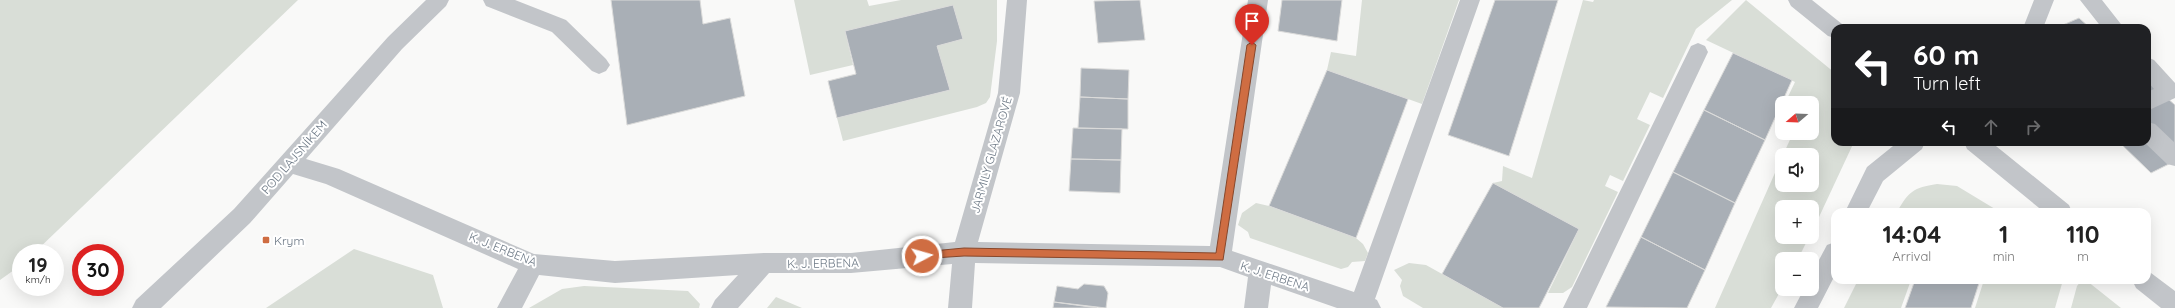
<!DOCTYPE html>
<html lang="en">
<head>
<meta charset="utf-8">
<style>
	:root { --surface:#fff; --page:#f2f2f2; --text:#222; --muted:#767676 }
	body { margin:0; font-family:Quicksand,sans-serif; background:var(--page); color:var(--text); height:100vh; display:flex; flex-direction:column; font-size:15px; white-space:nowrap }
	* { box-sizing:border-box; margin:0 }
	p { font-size:13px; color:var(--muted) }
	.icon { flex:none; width:22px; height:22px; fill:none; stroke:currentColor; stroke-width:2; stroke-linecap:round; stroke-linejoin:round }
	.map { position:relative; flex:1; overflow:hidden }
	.panel { position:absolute; left:1831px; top:208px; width:320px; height:76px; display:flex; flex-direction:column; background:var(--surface); border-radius:12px; box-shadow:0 4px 16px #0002 }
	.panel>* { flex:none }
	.top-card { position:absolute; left:1831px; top:24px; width:320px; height:122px; border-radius:12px; box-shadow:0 4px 16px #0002; background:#202124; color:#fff; overflow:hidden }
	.needle { width:26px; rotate:251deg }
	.tools { position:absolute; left:1775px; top:96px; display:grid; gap:8px }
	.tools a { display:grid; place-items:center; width:44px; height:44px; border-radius:8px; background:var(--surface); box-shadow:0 4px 16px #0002; font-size:20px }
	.speed { position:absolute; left:12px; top:244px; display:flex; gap:8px; font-size:20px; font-weight:700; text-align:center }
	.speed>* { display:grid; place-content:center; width:52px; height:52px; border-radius:50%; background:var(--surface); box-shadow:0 4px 16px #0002; line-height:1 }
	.speed small { font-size:10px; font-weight:400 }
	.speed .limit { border:6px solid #d22; background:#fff; color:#111 }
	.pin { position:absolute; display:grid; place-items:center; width:34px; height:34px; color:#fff; margin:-41px -17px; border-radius:50% 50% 50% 0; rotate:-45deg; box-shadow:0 0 4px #0007 }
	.pin .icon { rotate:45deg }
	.me { position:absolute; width:44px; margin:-22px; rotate:84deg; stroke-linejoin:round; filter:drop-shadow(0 0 3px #0008) }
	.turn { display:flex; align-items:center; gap:14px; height:84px; padding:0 16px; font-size:18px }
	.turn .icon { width:52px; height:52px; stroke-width:2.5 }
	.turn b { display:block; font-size:28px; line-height:34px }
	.lanes { display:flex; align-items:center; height:38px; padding:0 16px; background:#0003; justify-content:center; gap:20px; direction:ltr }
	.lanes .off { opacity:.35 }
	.eta { display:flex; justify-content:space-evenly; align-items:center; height:68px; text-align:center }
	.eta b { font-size:24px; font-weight:700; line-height:28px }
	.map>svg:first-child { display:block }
</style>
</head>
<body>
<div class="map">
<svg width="2175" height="308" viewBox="0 0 2175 308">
	<rect width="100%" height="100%" fill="#f9f9f8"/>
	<path fill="#d9ded7" d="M0 0H298L34 253H21V265L0 280Z
		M794 0H867L869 6 901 0H997V41L990 97 986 103 977 107 843 141 837 118 950 90 937 46 963 39 953 5 845 31 853 65 810 75Z
		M1362 0H1459L1422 104 1327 70 1331 52 1356 56Z
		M1583 0 1593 2 1594 0H1732L1696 29 1663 98 1650 92 1637 119 1650 125 1623 181 1610 175 1605 186 1618 192 1572 287 1563 293H1548L1579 229 1493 183 1502 181 1503 166 1532 178Z
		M1746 0 1835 73V142H1854L1812 232V207H1782V237H1809L1798 259H1782V288L1771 308H1715L1782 157V185H1812V155H1783L1793 133H1812V103H1785L1795 82 1706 40Z
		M1937 184 1957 186 2000 212H1897C1909 191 1913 188 1937 184Z
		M1256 203 1269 206 1356 238 1363 244 1368 253 1365 261 1352 262 1348 267 1341 269 1250 238 1248 232 1238 225 1242 213Z
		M354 249 433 275 443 308H266Z
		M1409 263 1426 265 1503 308H1423L1403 296 1400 286 1402 280 1394 270Z
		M1858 280H1911L1901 308H1844Z
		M1984 280H2063L2055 308H1975Z
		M2081 281H2087L2121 308H2071L2077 286Z
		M584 286 688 291 700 304 699 308H529L562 289Z
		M776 297 802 308H767Z"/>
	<path fill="#a9afb6" stroke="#dbdbda" d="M611 0H700L703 24 730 18 745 96 627 125Z
		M1140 0 1145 40 1098 43 1094 1Z
		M1282 0H1342L1337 41 1278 31Z
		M1495 0H1558L1509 156 1448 135Z
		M953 5 963 39 937 46 950 90 837 118 828 81 856 74 845 31Z
		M2079 18 2090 28H2056Z
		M1733 53 1792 80 1765 140 1704 110Z
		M1081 68 1129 70 1128 99 1080 97Z
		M1327 70 1408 99 1356 238 1269 206Z
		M2147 80 2175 105V161L2151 173 2119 142H2147Z
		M1080 97 1128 99V129L1078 128Z
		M1704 110 1765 140 1735 203 1673 172Z
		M1073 128 1122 129 1121 160 1071 159Z
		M1071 159 1121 160 1120 193 1069 191Z
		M1673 172 1735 203 1705 270 1641 237Z
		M1493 183 1579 229 1539 308H1503L1442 274Z
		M1641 237 1705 270 1687 308 1606 307Z
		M1915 280H1980L1971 308H1905Z
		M1084 284 1104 286 1108 293 1106 308 1054 302 1057 286 1078 289Z
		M1054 302 1097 308H1053Z"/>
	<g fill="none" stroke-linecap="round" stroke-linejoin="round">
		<path fill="#c2c5c9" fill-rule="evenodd" d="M426 0H449L446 6 402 49 306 159 339 169 534 254 615 261 764 253H851L955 242 998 93 1007 0H1027L1020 93 978 242 1210 246 1248 0H1268L1232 251 1354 292 1460 0H1480L1375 299 1377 300 1381 308H1337L1271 285 1268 308H1244L1248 277 1220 267 975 263 972 308H948L952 264 851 273H769L738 308H711L715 300 738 275 615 283 539 275 522 308H497L518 269 326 184 293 174 250 223 161 308H132L136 300 234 209 388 37Z
			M483 0H515L566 20 606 59 610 65 606 71 599 74 592 71 552 32 486 6Z
			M1788 0H1812L1842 24 1844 28H1835V38L1828 36 1791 6Z
			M2034 0H2054L2043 28H2023Z
			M2080 0H2102L2124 28H2102Z
			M1698 43 1705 46 1708 52 1587 308H1563L1691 46Z
			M2147 57 2154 60 2175 83V98L2147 111V92L2154 89 2147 81Z
			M2147 122 2155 124 2175 143V166L2167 164 2144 142H2147Z
			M1898 142H1925L1922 149 1883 181 1867 212H1845L1867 167Z
			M1964 142H1991L2069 205 2072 212H2044L1967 149Z
			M1835 242V275L1818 308H1794L1804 289H1812V273L1827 245Z
			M2147 270 2175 291V308H2161L2136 288 2132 280H2147Z"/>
	</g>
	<path fill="#cf6d42" stroke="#87472b" d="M1252 42 1256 45 1223 260 964 256 918 259V253L922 252 964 248 1216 253 1247 45Z"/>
	<rect fill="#cf6d42" stroke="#fff" stroke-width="1.5" x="262" y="236" width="8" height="8" rx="2"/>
	<g text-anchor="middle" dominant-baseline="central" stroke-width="4" stroke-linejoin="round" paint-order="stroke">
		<g font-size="12" fill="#6c7885" stroke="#fff">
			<text transform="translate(991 155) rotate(-74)">JARMILY GLAZAROVÉ</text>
			<text transform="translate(294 157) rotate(-49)">POD LAJSNÍKEM</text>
			<text transform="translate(503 249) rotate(22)">K. J. ERBENA</text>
			<text transform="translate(823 263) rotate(-1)">K. J. ERBENA</text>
			<text transform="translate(1275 276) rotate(18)">K. J. ERBENA</text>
		</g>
		<g font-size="12" fill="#6c7885" stroke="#fff" text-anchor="start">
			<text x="274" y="240">Krym</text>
		</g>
	</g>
</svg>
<div class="tools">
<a><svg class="needle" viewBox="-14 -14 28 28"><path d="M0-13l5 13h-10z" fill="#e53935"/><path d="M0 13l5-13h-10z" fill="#767676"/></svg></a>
<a><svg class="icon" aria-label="sound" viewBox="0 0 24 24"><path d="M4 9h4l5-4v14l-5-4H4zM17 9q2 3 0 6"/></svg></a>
<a>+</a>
<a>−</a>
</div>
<div class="speed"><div>19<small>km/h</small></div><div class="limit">30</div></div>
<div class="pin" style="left:1252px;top:45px;background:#d93025"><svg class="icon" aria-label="arrive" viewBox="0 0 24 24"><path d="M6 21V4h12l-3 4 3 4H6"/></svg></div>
<svg class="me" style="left:922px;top:256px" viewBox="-20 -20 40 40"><circle r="17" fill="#cf6d42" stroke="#fff" stroke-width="3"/><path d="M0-11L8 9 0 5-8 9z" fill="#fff"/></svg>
<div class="top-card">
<div class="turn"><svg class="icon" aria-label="left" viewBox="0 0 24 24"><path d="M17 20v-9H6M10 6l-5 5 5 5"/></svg><div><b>60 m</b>Turn left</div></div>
<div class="lanes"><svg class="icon" aria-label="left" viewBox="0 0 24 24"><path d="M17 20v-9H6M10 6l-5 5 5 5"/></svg><svg class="icon off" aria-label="ahead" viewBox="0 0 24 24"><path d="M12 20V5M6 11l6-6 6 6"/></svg><svg class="icon off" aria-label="right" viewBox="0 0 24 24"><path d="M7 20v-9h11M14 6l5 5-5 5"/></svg></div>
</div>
<section class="panel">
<div class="eta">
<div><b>14:04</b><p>Arrival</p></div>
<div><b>1</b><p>min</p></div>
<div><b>110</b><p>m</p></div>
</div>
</section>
</div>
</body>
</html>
